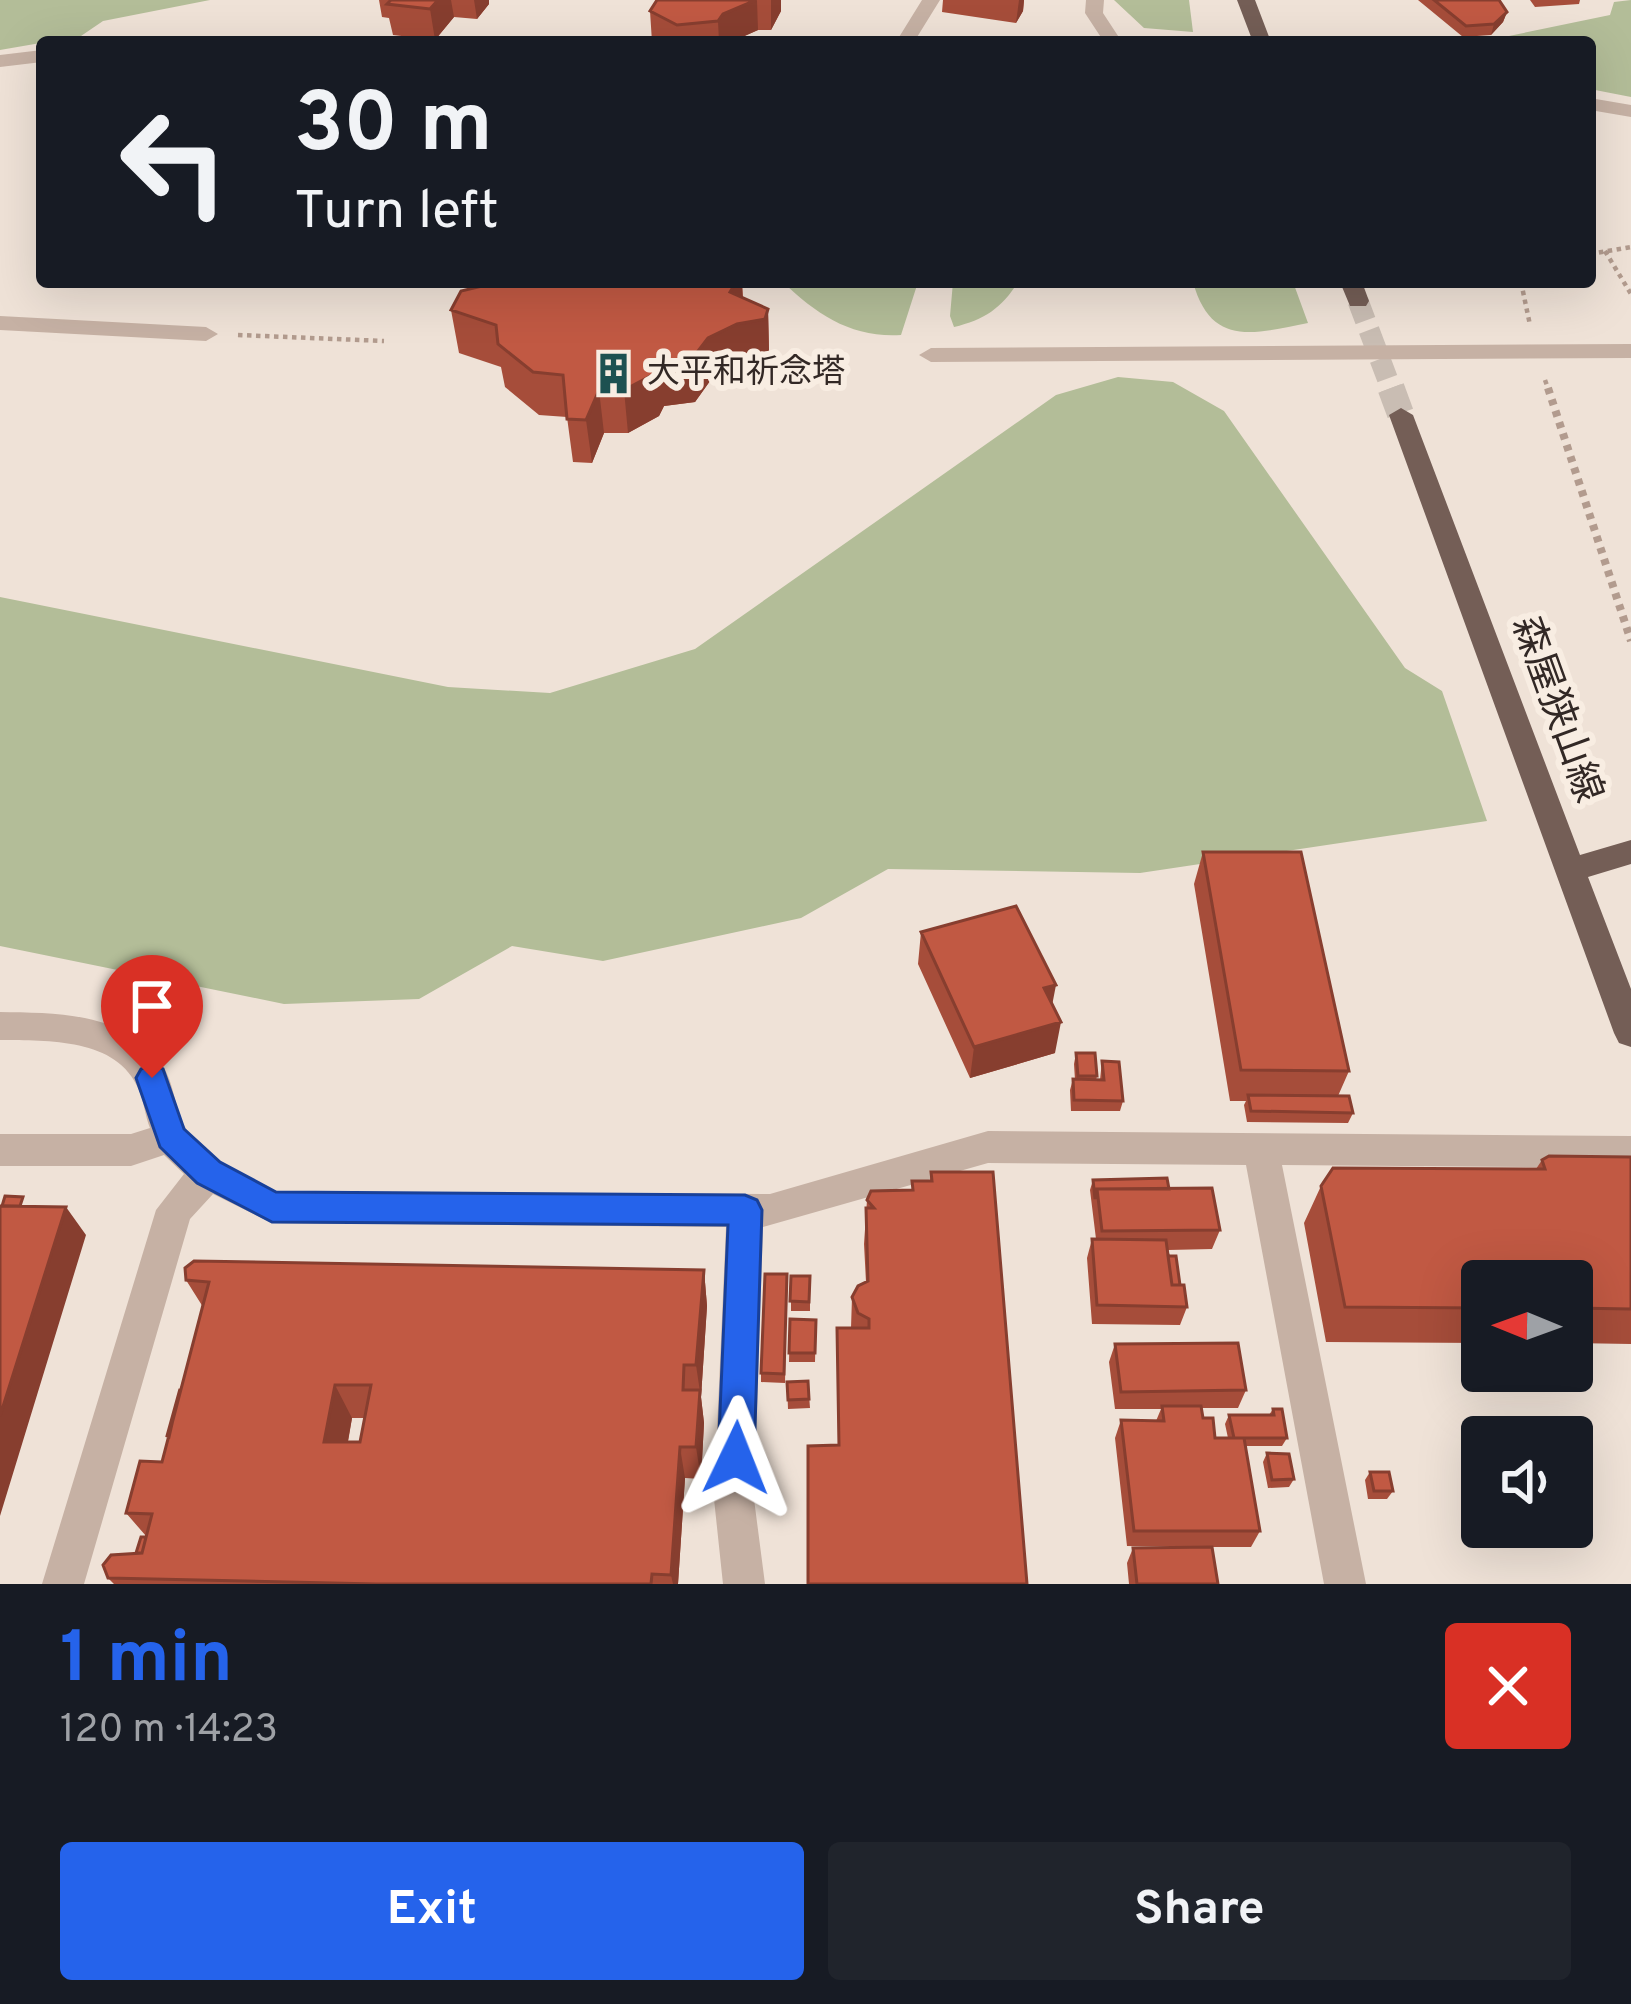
<!DOCTYPE html>
<html lang="en">
<head>
<meta charset="utf-8">
<style>
	:root { --surface:#171b24; --page:#20242c; --text:#f1f3f6; --muted:#9ea1a6; --accent:#2563eb }
	body { margin:0; font-family:Overpass,"Noto Sans JP",sans-serif; background:var(--page); color:var(--text); height:100vh; display:flex; flex-direction:column; font-size:45px; white-space:nowrap }
	* { box-sizing:border-box; margin:0 }
	p { font-size:39px; color:var(--muted) }
	.icon { flex:none; width:66px; height:66px; fill:none; stroke:currentColor; stroke-width:2; stroke-linecap:round; stroke-linejoin:round }
	.map { position:relative; height:1584px; overflow:hidden }
	.details { display:flex; flex-direction:column; background:var(--surface); flex:1 }
	.details>* { flex:none }
	.hud { position:absolute; left:36px; top:36px; width:1560px; height:252px; border-radius:12px; box-shadow:0 12px 48px #0002; background:#171b24; color:var(--text); overflow:hidden }
	.needle { width:78px; rotate:271deg }
	.tools { position:absolute; left:1461px; top:1260px; display:grid; gap:24px }
	.tools a { display:grid; place-items:center; width:132px; height:132px; border-radius:12px; background:var(--surface); box-shadow:0 12px 48px #0002; font-size:60px }
	.pin { position:absolute; display:grid; place-items:center; width:102px; height:102px; color:#fff; margin:-123px -51px; border-radius:50% 50% 50% 0; rotate:-45deg; box-shadow:0 0 12px #0007 }
	.pin .icon { rotate:45deg }
	.me { position:absolute; width:132px; margin:-66px; rotate:2deg; stroke-linejoin:round; filter:drop-shadow(0 0 9px #0008) }
	.turn { display:flex; align-items:center; gap:42px; height:252px; padding:0 60px; font-size:54px }
	.turn .icon { width:156px; height:156px; stroke-width:2.5 }
	.turn b { display:block; font-size:84px; line-height:102px }
	.round { display:grid; place-items:center; flex:none; width:126px; height:126px; border-radius:12px; background:var(--page) }
	.summary { display:flex; align-items:center; justify-content:space-between; height:204px; padding:0 60px }
	h1 { font-size:72px; font-weight:700; line-height:90px; color:var(--accent) }
	.button { display:flex; gap:24px; margin-top:auto; padding:24px 60px }
	.button a { flex:1; height:138px; border-radius:12px; background:var(--accent); color:#fff; font-size:48px; font-weight:700; line-height:138px; text-align:center }
	.button a+a { background:var(--page); color:var(--text) }
	.map>svg:first-child { display:block }
</style>
</head>
<body>
<div class="map">
<svg width="1631" height="1584" viewBox="0 0 1631 1584">
	<rect width="100%" height="100%" fill="#efe2d7"/>
	<path fill="#b3bd98" d="M0 0H210L103 21 81 36 0 50Z
		M1114 0H1189L1193 32 1144 28Z
		M1631 0V97L1590 89V42H1480L1610 15 1614 2Z
		M783 282H918L901 335C852 338 817 315 783 282Z
		M953 282H1018C1002 308 984 320 954 327L950 316Z
		M1193 282H1293L1308 323C1253 334 1211 347 1193 282Z
		M1118 377 1173 382 1224 411 1405 668 1442 691 1487 821 1140 873 888 869 801 918 603 961 512 946 419 999 284 1004 0 946V597L448 687 550 693 695 649 1056 395Z"/>
	<g fill="none" stroke-linecap="round" stroke-linejoin="round">
		<path stroke="#c9bdb3" stroke-width="21" stroke-dasharray="21 10" stroke-linecap="butt" d="M1358 301 1392 391"/>
		<path stroke="#c9bdb3" stroke-width="27" stroke-dasharray="27 14" stroke-linecap="butt" d="M1391 388 1401 415"/>
		<path stroke="#b29b8e" stroke-width="4.5" stroke-dasharray="4.5 4.5" stroke-linecap="butt" d="M1605 251 1631 294
			M1590 254 1631 247
			M1521 282 1530 325
			M238 335 384 341
			M1545 380 1549 391"/>
		<path stroke="#b29b8e" stroke-width="8" stroke-dasharray="6 6" stroke-linecap="butt" d="M1548 388 1631 641"/>
		<path fill="#c6b1a4" fill-rule="evenodd" d="M922 0H940L914 42H896Z
			M1086 0H1104L1103 13 1122 42H1104L1085 13Z
			M42 50V62L0 67V55Z
			M1590 98 1631 105V117L1590 110Z
			M0 316 206 327 218 334 206 341 0 330Z
			M1631 344V358L931 362 919 355 931 348Z
			M0 1012C57 1013 127 1012 162 1065 175 1084 174 1108 185 1127 203 1158 245 1174 276 1191L770 1194 988 1131 1631 1136V1168L1282 1165 1366 1584H1324L1246 1165 988 1163 763 1227 754 1499 765 1584H723L714 1499 726 1227 272 1223 213 1194 190 1219 84 1584H42L156 1210 184 1174 164 1155 131 1166H0V1134H131L150 1128C145 1116 144 1102 139 1090 117 1037 48 1041 0 1040Z"/>
		<path fill="#745e56" fill-rule="evenodd" d="M1237 0H1255L1271 42H1253Z
			M1340 282H1362L1369 301 1366 306H1350Z
			M1401 408 1413 415 1580 855 1631 840V864L1588 877 1631 989V1047L1619 1043 1614 1033 1389 415Z"/>
	</g>
	<path fill="#a64d3a" fill-rule="evenodd" d="M379 0H489V4L477 19 454 17 435 40 393 35 389 18 382 17Z
		M657 0H781V11L771 30H758L731 42H652L650 11Z
		M943 0H1024L1023 11 1016 23 942 12Z
		M1418 0H1499L1507 12 1503 22 1491 35 1463 37Z
		M1530 0H1580L1579 4 1535 7Z
		M499 282H742L743 297 768 309 769 351 766 361 738 367 710 381 695 402 664 406 659 416 628 433H604L592 463 573 462 567 417 539 415 505 387 501 367 459 353 451 310Z
		M1203 852 1349 1071 1338 1096 1353 1113 1348 1123 1247 1122 1244 1105 1246 1101H1230L1194 884Z
		M921 932 1052 1004 1055 1053 970 1078 918 964Z
		M1076 1053 1097 1076 1096 1080H1100L1102 1061 1123 1101 1120 1111H1071L1070 1090 1073 1079 1075 1080 1074 1064Z
		M1631 1157V1344L1572 1343V1281H1482V1343L1326 1342 1304 1223 1321 1186 1536 1169 1542 1160Z
		M931 1172H993L838 1445 837 1328H851L852 1297 866 1282 864 1244 867 1200 912 1190 930 1181Z
		M1093 1180 1169 1189 1220 1230 1212 1249 1168 1250 1187 1307 1180 1325 1092 1324 1087 1258 1092 1239H1096L1090 1190Z
		M704 1270 707 1306 701 1397 704 1423 701 1479 685 1478 678 1584H114L108 1578 136 1553 146 1536 126 1513 162 1462 168 1438 167 1436 203 1307 186 1280ZM352 1418H365L360 1442H348Z
		M787 1274 785 1383 761 1382V1373Z
		M791 1276H810V1311H791Z
		M790 1319 816 1320 815 1362H789Z
		M1115 1344 1246 1390 1238 1408H1201L1203 1418 1215 1438H1228L1225 1424 1229 1415H1269L1273 1409 1287 1438 1282 1446H1245L1260 1531 1251 1547H1212L1218 1584H1129L1127 1563 1133 1548 1211 1547 1127 1546 1115 1438 1121 1420 1156 1421 1161 1409H1115L1109 1362Z
		M808 1381 810 1408 788 1409 787 1382Z
		M1267 1453 1294 1479 1289 1487 1268 1488 1263 1462Z
		M1370 1472 1393 1491 1387 1499H1368L1365 1480Z"/>
	<path fill="#873e2f" d="M438 0H451L454 17 435 40 430 9Z
		M474 0H489V4L477 19Z
		M757 0 758 30 731 42H719L718 21 723 14Z
		M771 0H781V11L771 30Z
		M1019 0H1024L1023 11 1016 23Z
		M1507 12 1503 22 1491 35 1494 24Z
		M736 282H742L743 317 768 309 769 351 766 361 738 367 710 381 695 402 664 406 659 416 628 433 624 390 661 364Z
		M599 390 604 433 592 463 586 420Z
		M1056 985 1050 1016 1044 988Z
		M1061 1022 1055 1053 970 1078 974 1047Z
		M66 1207 86 1235 0 1516V1416Z
		M704 1270 707 1306 701 1397 704 1423 701 1479 696 1447 700 1392 696 1365Z
		M335 1385 352 1418 342 1473 324 1442Z
		M680 1447 685 1478 678 1584H673L671 1575Z"/>
	<path fill="#c15943" stroke="#873e2f" stroke-width="3" fill-rule="evenodd" d="M391 0H438L430 9 387 4Z
		M657 0H756L723 14 718 21 677 25 650 11Z
		M1434 0H1499L1507 12 1494 24 1466 26Z
		M499 282H736L730 292 768 309 765 319 737 324 708 338 692 359 661 364 656 373 624 390H599L586 420 567 419 563 375 533 372 498 344 496 325 451 310 461 291Z
		M1203 852H1301L1349 1071 1241 1070Z
		M1016 906 1056 985 1044 988 1061 1022 974 1047 921 932Z
		M1076 1053H1095L1097 1076H1078Z
		M1102 1061 1119 1062 1123 1101 1074 1100 1073 1079 1104 1080Z
		M1248 1095 1349 1096 1353 1113 1251 1111Z
		M1549 1156 1631 1157V1309L1572 1308V1281H1482V1308L1345 1307 1321 1186 1333 1168 1545 1169 1542 1160Z
		M931 1172H993L1027 1584H808V1446L839 1445 837 1328H869V1319L858 1313 852 1297 858 1286 868 1281 866 1208H874L867 1200 871 1191 913 1190 912 1181H932Z
		M1167 1178 1169 1189H1097L1095 1199 1093 1180Z
		M1212 1188 1220 1230 1102 1231 1097 1189Z
		M5 1196 23 1197 20 1206H2Z
		M0 1206 66 1207 0 1416Z
		M1092 1239 1166 1240 1172 1285H1184L1187 1307 1097 1305Z
		M1168 1256H1176L1180 1285H1172Z
		M194 1261 704 1270 696 1365H684L683 1390H700L696 1447H680L671 1575 652 1574 651 1584H376L108 1578 103 1565 111 1555 142 1553 152 1514 126 1513 140 1461 162 1462 209 1282 186 1280 185 1268ZM335 1385H371L360 1442H324Z
		M765 1274H787L784 1374 761 1373Z
		M791 1276H810L809 1302 790 1301Z
		M790 1319 816 1320 815 1353H789Z
		M1238 1343 1246 1390 1121 1392 1115 1344Z
		M808 1381 809 1399 788 1400 787 1382Z
		M180 1389 169 1437 167 1436Z
		M1162 1406H1201L1203 1418H1213L1215 1438H1244L1260 1531H1134L1121 1420 1164 1421Z
		M1273 1409H1282L1287 1438H1234L1229 1415H1274Z
		M1267 1453 1289 1454 1294 1479 1272 1480Z
		M1370 1472H1389L1393 1491H1374Z
		M141 1537H146L142 1553H136Z
		M1212 1547 1218 1584H1137L1133 1548Z"/>
	<path fill="#2563eb" stroke="#184099" stroke-width="3" d="M152 1065 163 1069 184 1129 220 1162 276 1192 745 1195 757 1200 762 1210 754 1458 749 1471 736 1476 723 1471 718 1458 728 1225 272 1222 197 1183 160 1147 136 1078 141 1069Z"/>
	<defs>
		<symbol id="building-bare" viewBox="-9 -9 18 18"><path d="M-4-6H4V6H1V3H-1V6H-4ZM-2.5-4.3h1.7v1.8h-1.7ZM.8-4.3h1.7v1.8H.8ZM-2.5-1h1.7V.8h-1.7ZM.8-1h1.7V.8H.8Z" fill="#1d5151" stroke="#f8ede2" stroke-width="2.5" paint-order="stroke"/></symbol>
	</defs>
	<g fill-rule="evenodd">
		<use href="#building-bare" x="584" y="344" width="59" height="59"/>
	</g>
	<g text-anchor="middle" dominant-baseline="central" stroke-width="12" stroke-linejoin="round" paint-order="stroke">
		<g font-size="33" fill="#322825" stroke="#f8ede2" text-anchor="start">
			<text x="647" y="374">大平和祈念塔</text>
		</g>
		<g font-size="39" fill="#322825" stroke="#f8ede2">
			<text transform="translate(1555 710) rotate(70)">森屋狭山線</text>
		</g>
	</g>
</svg>
<div class="tools">
<a><svg class="needle" viewBox="-14 -14 28 28"><path d="M0-13l5 13h-10z" fill="#e53935"/><path d="M0 13l5-13h-10z" fill="#9ea1a6"/></svg></a>
<a><svg class="icon" aria-label="sound" viewBox="0 0 24 24"><path d="M4 9h4l5-4v14l-5-4H4zM17 9q2 3 0 6"/></svg></a>
</div>
<div class="pin" style="left:152px;top:1078px;background:#d93025"><svg class="icon" aria-label="arrive" viewBox="0 0 24 24"><path d="M6 21V4h12l-3 4 3 4H6"/></svg></div>
<svg class="me" style="left:736px;top:1458px" viewBox="-20 -20 40 40"><path d="M0-17L14 15 0 8-14 15z" fill="#2563eb" stroke="#fff" stroke-width="4"/></svg>
<div class="hud">
<div class="turn"><svg class="icon" aria-label="left" viewBox="0 0 24 24"><path d="M17 20v-9H6M10 6l-5 5 5 5"/></svg><div><b>30 m</b>Turn left</div></div>
</div>
</div>
<section class="details">
<div class="summary"><div><h1>1 min</h1><p>120 m · 14:23</p></div><a class="round" style="background:#d93025;color:#fff"><svg class="icon" aria-label="close" viewBox="0 0 24 24"><path d="M6 6l12 12M18 6L6 18"/></svg></a></div>
<div class="button"><a>Exit</a><a>Share</a></div>
</section>
</body>
</html>
